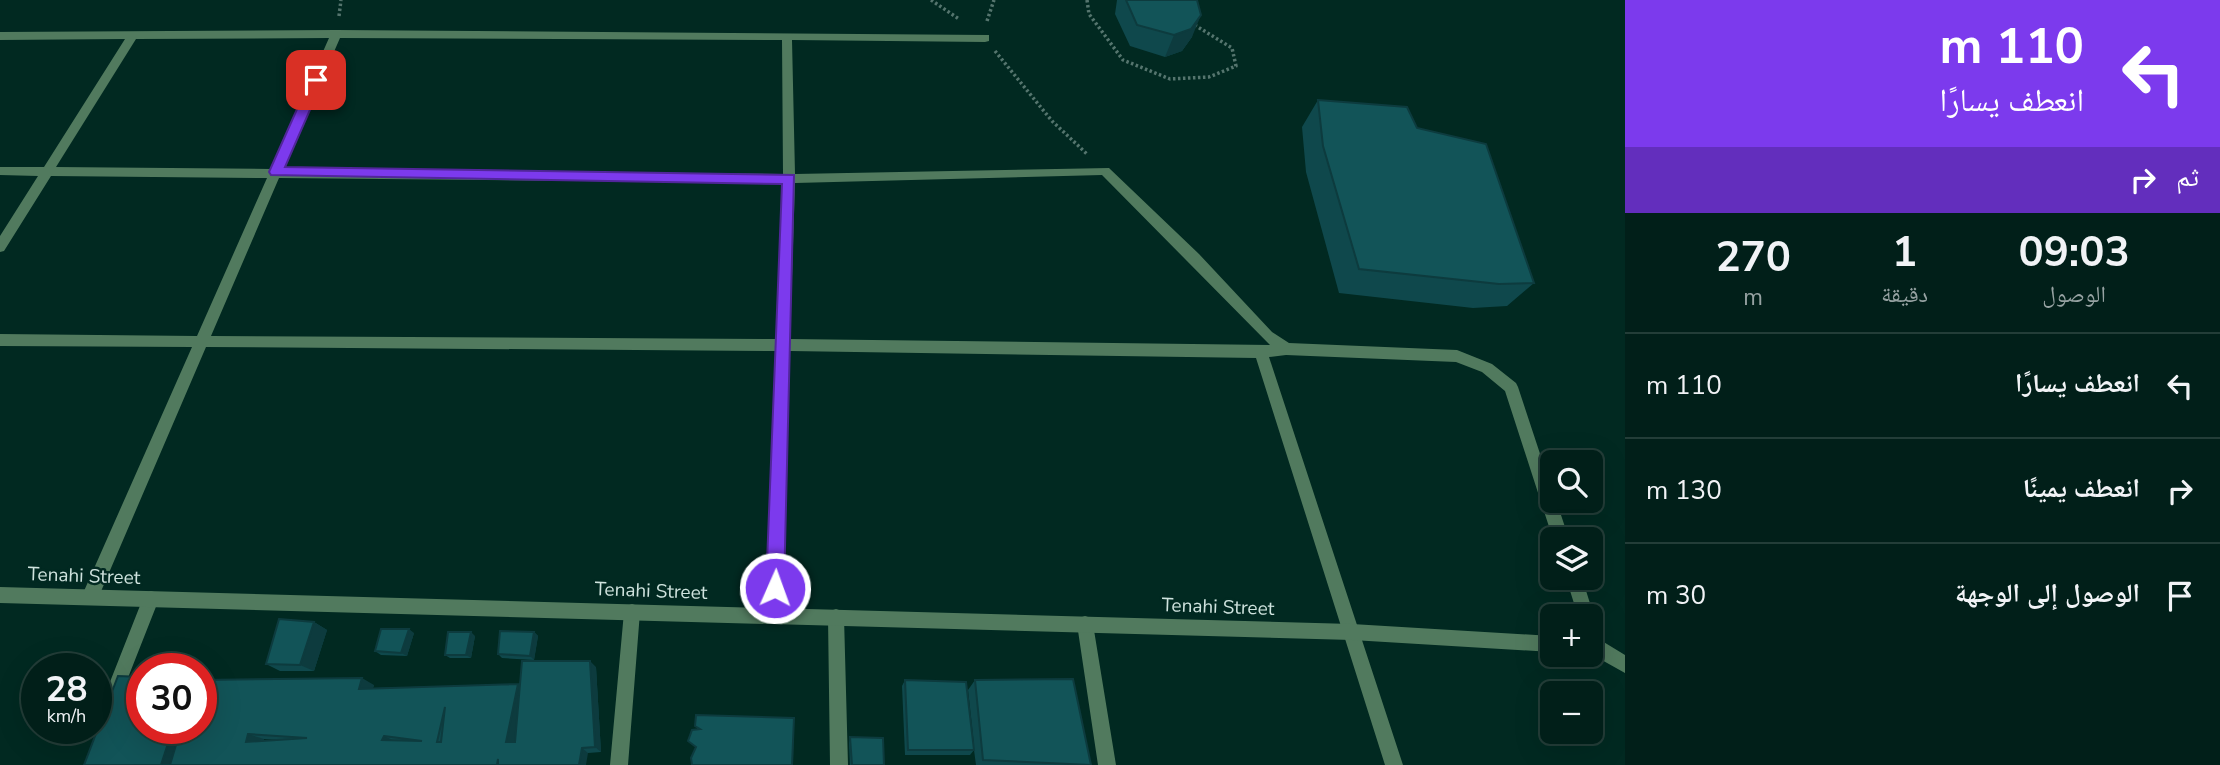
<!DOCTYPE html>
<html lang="ar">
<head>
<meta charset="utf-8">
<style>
	:root { --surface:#011f19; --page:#0f2c26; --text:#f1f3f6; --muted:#96a2a2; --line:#233d38 }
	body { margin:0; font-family:"Nunito Sans","Noto Naskh Arabic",sans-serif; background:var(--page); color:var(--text); direction:rtl; height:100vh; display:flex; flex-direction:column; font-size:26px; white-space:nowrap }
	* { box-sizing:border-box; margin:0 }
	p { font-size:23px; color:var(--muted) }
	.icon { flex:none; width:38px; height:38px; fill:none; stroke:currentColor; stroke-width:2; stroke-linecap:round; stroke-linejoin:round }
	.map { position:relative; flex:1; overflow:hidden; direction:ltr }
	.details { display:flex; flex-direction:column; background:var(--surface); width:595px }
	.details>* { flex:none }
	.banner { background:#7c3aed; color:#fff; overflow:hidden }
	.fabs { position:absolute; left:1540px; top:450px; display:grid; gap:14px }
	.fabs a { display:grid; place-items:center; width:63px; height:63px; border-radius:10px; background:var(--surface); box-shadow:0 7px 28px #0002,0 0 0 2px var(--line); font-size:35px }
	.speed { position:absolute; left:21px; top:653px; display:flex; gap:14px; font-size:35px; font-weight:700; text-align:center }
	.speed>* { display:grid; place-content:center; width:91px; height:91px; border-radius:50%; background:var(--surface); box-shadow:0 7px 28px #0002,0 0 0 2px var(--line); line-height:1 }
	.speed small { font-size:18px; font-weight:400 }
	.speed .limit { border:10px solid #d22; background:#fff; color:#111 }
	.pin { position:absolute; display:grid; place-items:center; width:60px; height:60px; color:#fff; margin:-30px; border-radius:14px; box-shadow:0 4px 10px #0006 }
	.me { position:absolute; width:77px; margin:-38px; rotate:2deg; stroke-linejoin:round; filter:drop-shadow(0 0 5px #0008) }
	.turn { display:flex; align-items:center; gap:24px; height:147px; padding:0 21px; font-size:32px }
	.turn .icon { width:91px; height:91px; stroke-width:2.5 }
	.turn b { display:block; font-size:49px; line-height:60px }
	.then { display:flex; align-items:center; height:66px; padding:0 21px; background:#0003; gap:14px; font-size:26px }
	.eta { display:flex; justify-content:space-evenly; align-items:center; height:119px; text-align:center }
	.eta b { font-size:42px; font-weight:700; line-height:49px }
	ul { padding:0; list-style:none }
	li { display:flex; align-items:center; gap:21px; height:105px; padding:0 21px; border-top:2px solid var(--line) }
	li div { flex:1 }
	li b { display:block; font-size:26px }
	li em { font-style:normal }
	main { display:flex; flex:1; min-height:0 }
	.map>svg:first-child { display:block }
</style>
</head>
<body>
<main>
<section class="details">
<div class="banner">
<div class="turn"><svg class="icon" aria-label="left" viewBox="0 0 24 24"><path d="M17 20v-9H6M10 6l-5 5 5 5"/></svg><div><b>110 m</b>انعطف يسارًا</div></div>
<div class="then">ثم<svg class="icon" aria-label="right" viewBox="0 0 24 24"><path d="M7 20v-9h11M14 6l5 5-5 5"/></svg></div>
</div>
<div class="eta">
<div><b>09:03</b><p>الوصول</p></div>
<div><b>1</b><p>دقيقة</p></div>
<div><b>270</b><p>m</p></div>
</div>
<ul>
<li><svg class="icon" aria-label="left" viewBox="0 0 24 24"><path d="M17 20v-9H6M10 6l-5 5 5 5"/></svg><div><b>انعطف يسارًا</b></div><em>110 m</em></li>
<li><svg class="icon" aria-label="right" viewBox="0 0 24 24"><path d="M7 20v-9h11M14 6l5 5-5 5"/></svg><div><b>انعطف يمينًا</b></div><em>130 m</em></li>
<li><svg class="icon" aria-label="arrive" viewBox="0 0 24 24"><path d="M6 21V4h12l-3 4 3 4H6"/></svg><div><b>الوصول إلى الوجهة</b></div><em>30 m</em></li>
</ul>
</section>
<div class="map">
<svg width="1625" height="765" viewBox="0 0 1625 765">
	<rect width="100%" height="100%" fill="#012921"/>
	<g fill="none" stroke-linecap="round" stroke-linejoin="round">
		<path stroke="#55756e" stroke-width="3.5" stroke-dasharray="2.5 2.5" stroke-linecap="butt" d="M931 0 959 19
			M1087 0 1089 14 1123 60 1170 79 1209 77 1236 66 1232 48 1193 24
			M339 16 341 0
			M987 21 994 0
			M995 51 1052 121 1087 154"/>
		<path fill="#517a5e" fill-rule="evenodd" d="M336 30 989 35V41L985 42 792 40 795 174 1109 168 1199 254 1272 332 1289 343 1457 350 1492 364 1516 383 1518 387 1552 490V500H1556L1569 539H1553L1505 391 1482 372 1456 362 1286 355 1269 357 1403 765H1385L1256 358 790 351 782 615 780 621 774 623 768 621 766 615 776 351 206 347 96 603 90 605 84 603 82 597 84 591 192 347 0 346V334L197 336 267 178 51 176 4 251 0 252V236L38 176 0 175V167H44L125 39 0 40V32ZM329 38 271 169 56 167 136 39ZM340 38 782 40 783 174 283 169ZM1102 175 1270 345 790 339 795 183ZM279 178 783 183 777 339 211 336Z
			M1566 578H1582L1594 616 1591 622 1597 624 1604 647 1602 653 1596 655 1591 653V616H1578Z
			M151 591 157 593 159 599 120 698 114 700 108 698 106 692 145 593Z
			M632 604 638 606 640 612 628 765H610L624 612 626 606Z
			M836 609 842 611 844 617 848 765H830L828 617 830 611Z
			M1085 616 1091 618 1093 624 1116 765H1098L1077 624 1079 618Z"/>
		<path fill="#517a5e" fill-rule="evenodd" d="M0 587 1352 624 1552 636V652L1352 640 0 603Z
			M1591 638 1602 641 1625 655V673L1591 654Z"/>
	</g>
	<path fill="#0f484c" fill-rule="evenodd" d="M1117 0H1197L1192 37 1182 51 1165 57 1130 46 1115 14Z
		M1318 100 1417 128 1534 283 1507 306 1473 308 1339 293 1306 172 1302 127Z
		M314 622 327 630 314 671H280L266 664Z
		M534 632 538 636 534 660 502 658 498 654Z
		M414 633 407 656 381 655 375 651Z
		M475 636 471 658H450L445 655Z
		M596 667 601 752 588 753 84 765 142 728 374 685 373 688 518 684 520 686ZM264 739 279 740 263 741Z
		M905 680 974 745 968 690 975 680 1091 765H976L974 750 970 755H905L902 686Z
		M850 737 884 765H850L849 743Z"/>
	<path fill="#0d3b3e" d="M1201 15 1192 37 1182 51 1165 57 1174 35Z
		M314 622 327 630 314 671 300 665Z
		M409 629 414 633 407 656 401 653Z
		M471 632 475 636 471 658 466 655Z
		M534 632 538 636 534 660 530 656Z
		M590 661 596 667 601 752 595 747Z
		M362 678 374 685 371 695 359 689Z
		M518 684 526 690 515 747 506 742Z
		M794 718 793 765H792Z
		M173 728H200L189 765H161Z
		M248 734 264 739 262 747 246 742Z
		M384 736 395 741 382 740Z
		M582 748 588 753 586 765H579Z"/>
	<path fill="#125458" stroke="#0d3b3e" stroke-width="2" fill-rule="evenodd" d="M1126 0H1197L1201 15 1191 29 1174 35 1137 25Z
		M1318 100 1407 107 1417 128 1486 144 1534 283 1499 284 1359 269 1323 146Z
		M279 619 314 622 300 665 266 664Z
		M381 629H409L401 653 375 651Z
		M500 631 534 632 530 656 498 654Z
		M448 632H471L466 655H445Z
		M522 661H590L595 747 582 748 579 765H498V759L497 765H170L181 728H201V680L362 678 359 689 518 684 506 742H515ZM445 707 441 742H437ZM248 734 307 738 246 742ZM384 736 422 741 382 740Z
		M118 676 142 677V728H173L161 765H84Z
		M1073 679 1091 765 983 760 975 680Z
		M905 680 966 682 974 750H908Z
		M696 715 794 718 792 765H692L691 758 696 747 688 741 692 730 700 729 695 726Z
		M850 737 883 738 884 765H852Z"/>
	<path fill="#7c3aed" stroke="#51269a" stroke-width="2" d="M316 76 323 80 285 167 794 175 784 588 782 595 775 597 769 595 766 588 782 184 271 175 269 172 310 80Z"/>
	<g text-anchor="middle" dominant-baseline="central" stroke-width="5" stroke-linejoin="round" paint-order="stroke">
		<g font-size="19" fill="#cfe3de" stroke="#012921">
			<text transform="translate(84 576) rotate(2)">Tenahi Street</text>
			<text transform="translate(651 591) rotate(2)">Tenahi Street</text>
			<text transform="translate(1218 607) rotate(2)">Tenahi Street</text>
		</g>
	</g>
</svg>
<div class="fabs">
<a><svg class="icon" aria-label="search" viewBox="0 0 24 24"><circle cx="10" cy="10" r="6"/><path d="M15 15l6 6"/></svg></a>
<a><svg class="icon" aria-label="layers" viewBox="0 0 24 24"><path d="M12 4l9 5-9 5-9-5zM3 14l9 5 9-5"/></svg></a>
<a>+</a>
<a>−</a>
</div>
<div class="speed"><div>28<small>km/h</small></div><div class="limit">30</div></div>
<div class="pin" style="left:316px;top:80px;background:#d93025"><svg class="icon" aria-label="arrive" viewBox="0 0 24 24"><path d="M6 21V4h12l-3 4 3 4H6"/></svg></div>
<svg class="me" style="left:775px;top:588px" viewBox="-20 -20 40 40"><circle r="17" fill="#7c3aed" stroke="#fff" stroke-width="3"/><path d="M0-11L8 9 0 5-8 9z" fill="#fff"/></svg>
</div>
</main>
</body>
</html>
